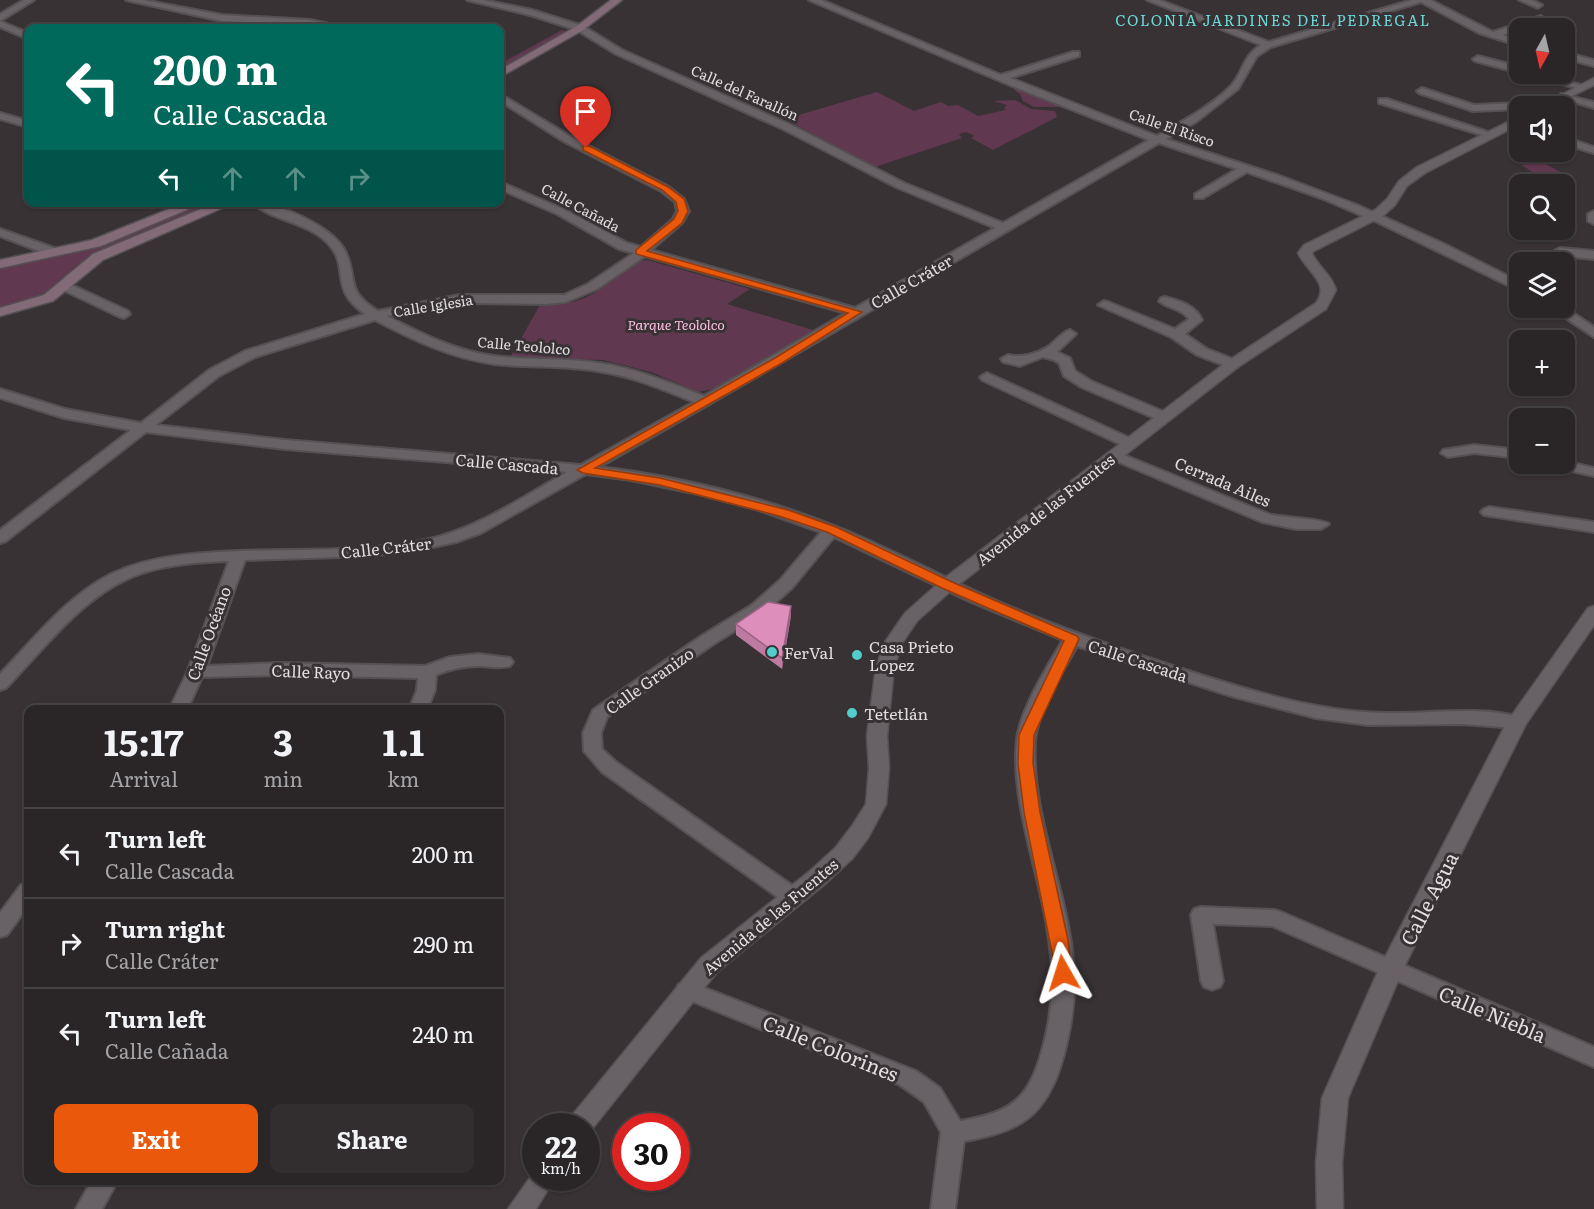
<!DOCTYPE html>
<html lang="en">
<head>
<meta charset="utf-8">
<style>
	:root { --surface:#2a2628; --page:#322e30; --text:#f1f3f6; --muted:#a5a5a8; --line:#464345; --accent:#ea580c }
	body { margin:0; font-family:Literata,serif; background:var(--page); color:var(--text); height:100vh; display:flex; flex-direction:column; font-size:22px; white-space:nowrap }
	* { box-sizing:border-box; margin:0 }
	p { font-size:20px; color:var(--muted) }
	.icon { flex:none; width:33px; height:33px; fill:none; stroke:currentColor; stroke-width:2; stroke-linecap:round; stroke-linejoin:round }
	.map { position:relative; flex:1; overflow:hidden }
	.drawer { position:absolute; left:24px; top:705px; width:480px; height:480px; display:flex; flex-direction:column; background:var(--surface); border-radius:12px; box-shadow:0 2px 4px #0004,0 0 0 2px var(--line) }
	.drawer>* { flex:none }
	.banner { position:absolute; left:24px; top:24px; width:480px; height:183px; border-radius:12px; box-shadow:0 2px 4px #0004,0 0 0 2px var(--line); background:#00695c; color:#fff; overflow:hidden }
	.needle { width:39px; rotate:188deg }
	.buttons { position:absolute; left:1509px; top:18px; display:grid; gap:12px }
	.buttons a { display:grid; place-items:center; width:66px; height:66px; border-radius:12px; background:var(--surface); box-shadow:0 2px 4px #0004,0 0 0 2px var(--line); font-size:30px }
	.speed { position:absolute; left:522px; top:1113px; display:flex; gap:12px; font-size:30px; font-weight:700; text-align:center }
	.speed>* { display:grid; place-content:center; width:78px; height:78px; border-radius:50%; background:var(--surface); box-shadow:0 2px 4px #0004,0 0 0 2px var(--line); line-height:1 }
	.speed small { font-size:15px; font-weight:400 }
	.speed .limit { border:9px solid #d22; background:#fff; color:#111 }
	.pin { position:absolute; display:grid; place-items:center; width:51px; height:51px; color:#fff; margin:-62px -26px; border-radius:50% 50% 50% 0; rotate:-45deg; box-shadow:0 0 6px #0007 }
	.pin .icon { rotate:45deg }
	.me { position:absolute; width:66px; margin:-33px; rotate:354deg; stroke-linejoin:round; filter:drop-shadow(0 0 4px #0008) }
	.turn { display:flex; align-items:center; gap:21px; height:126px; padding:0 30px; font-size:27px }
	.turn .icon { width:78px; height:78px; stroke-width:2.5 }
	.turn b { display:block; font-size:42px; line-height:51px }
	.lanes { display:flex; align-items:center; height:57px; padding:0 30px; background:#0003; justify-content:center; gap:30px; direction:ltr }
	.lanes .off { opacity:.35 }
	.eta { display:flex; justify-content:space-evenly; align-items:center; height:102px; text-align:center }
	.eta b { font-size:36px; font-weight:700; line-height:42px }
	.cta { display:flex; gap:12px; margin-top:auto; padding:12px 30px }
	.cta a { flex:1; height:69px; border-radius:12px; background:var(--accent); color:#fff; font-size:24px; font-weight:700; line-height:69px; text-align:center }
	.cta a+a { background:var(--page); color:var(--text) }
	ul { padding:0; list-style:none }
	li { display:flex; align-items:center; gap:18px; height:90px; padding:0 30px; border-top:2px solid var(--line) }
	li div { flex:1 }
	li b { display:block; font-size:22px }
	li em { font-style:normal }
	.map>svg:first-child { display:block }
</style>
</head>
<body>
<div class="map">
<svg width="1594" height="1209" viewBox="0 0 1594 1209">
	<rect width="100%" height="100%" fill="#383235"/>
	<path fill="#60384f" d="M562 30 568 32 500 71V64Z
		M1018 88 1064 107H1034L1023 101 1020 94 1014 90Z
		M877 92 914 111 941 102 948 106 958 105 978 116 1006 110 1004 108 1007 105 993 101 1015 100 1031 109 1055 111 1057 117 993 150 971 138 974 136C970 132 963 131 959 135L962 138 875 167 785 119Z
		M1542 162 1575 180 1553 184 1521 165Z
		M205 203H219L93 256 74 267 57 289 48 295 0 309V267L148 226Z
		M647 260 750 289 727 304 813 330 723 387 698 392 651 372 603 360 510 358 540 305C563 306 585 301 603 287 617 277 630 262 647 260Z"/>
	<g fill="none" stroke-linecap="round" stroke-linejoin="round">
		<defs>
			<path id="minor" d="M24 0H34L0 21V14Z
				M126 0H143L222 15 310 20 349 28 222 21Z
				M467 0H483L532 10 583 26 622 50 791 125 904 183 1003 223 1149 140 1012 86 809 0H821L1001 75 1073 52H1079V56L1010 78 1157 136C1179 123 1213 105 1231 86 1244 71 1242 57 1261 45L1147 0H1159L1269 42 1412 0H1430L1493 32 1541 16 1545 19 1503 35 1520 40V46L1479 33 1421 2 1271 47 1257 56 1238 89 1196 122 1166 139 1280 176 1357 205 1442 243 1520 282V291L1377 222 1321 198 1247 172 1203 198H1195V194L1237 169 1159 143C972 251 786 361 599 467 683 477 769 499 847 531 901 554 952 582 1006 605 1082 637 1161 663 1240 687 1288 701 1338 713 1388 713 1432 714 1480 705 1523 718L1526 722 1523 726 1517 728 1462 724 1368 725 1316 718 1231 696 1077 646C1063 671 1037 712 1035 741 1031 816 1066 885 1073 959 1077 993 1072 1025 1063 1058 1047 1115 1021 1132 964 1141L955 1209H931L941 1132 924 1102 900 1085 679 996 676 990 679 984 687 981 916 1071 940 1088 960 1121C1013 1112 1029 1099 1043 1047 1063 976 1046 916 1029 846 1021 812 1013 774 1017 739 1021 708 1047 667 1063 640L969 601 834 537 792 588 764 613 715 643 607 717 601 733 602 749 616 762 800 891 803 897 800 903 793 905 786 903 602 772 584 751 583 733 593 710 703 635 752 605 780 580 821 532 759 510 698 494 631 480 586 474 481 533 456 542 424 549 370 556 245 560 207 666 279 663 425 666 450 657 478 654 510 658 513 662 510 666C500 669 490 666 480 666 464 666 450 669 436 675L435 690 427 710H409L417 690 418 678 279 675 202 677 187 710H169L187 673 229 561C200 562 170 564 142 573 85 592 46 647 6 688L0 690V674C34 639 67 596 111 574 151 555 196 553 239 551 301 549 364 552 425 540 477 529 521 498 567 472L285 449 146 432 6 541 0 543V530L131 430 64 418 0 398V389L65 409 141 423 209 370 245 351 365 314C329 289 349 270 331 247 312 222 273 222 251 202 277 202 335 227 346 253 358 280 345 291 378 311L460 295H564L588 284 634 253 619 249 557 214 500 189V182L565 210 627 243 641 247 673 219 677 211 675 202 661 191 565 142 500 101V94L573 138 669 187 684 199 689 211 682 223 651 250 855 308 995 228 896 187 783 129 616 54 577 30 530 15ZM645 256 846 313 704 396C670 383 636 368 599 363 564 358 529 360 494 356 456 351 422 334 387 316L460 303 546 304 566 302 597 289ZM375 320C413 340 451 358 494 364 530 368 567 365 603 372 634 377 664 390 694 402L581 465 285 440 156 425 219 376 255 357Z
				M1519 0H1532L1542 5 1538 8Z
				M0 21 28 33V39L0 27Z
				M1564 52 1594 60V66L1564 58Z
				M1478 56 1520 67V73L1475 61 1473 59Z
				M1526 74H1541L1588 87 1583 90Z
				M1422 88 1474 105 1520 103 1525 106H1520V109L1473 111 1419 93 1417 91Z
				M1561 94 1594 102V108L1561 98Z
				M1379 99H1387L1494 134 1485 136 1379 103Z
				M0 113 28 121V127L0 119Z
				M1564 137 1594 147V153L1564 144Z
				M1594 211V224L1588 221V214Z
				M0 229 57 249 59 252 57 255H49L0 236Z
				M1560 248 1594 251V259L1562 256 1550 262H1536Z
				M65 282 128 311 130 314 124 318 120 317 61 289 59 286 61 283Z
				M1165 297C1180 301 1195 305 1202 320L1185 334 1207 349 1238 361 1240 364 1238 367H1228L1197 355 1171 337 1098 305 1104 301 1108 302 1175 329 1189 319C1181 308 1168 309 1159 301L1161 298Z
				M1564 307 1594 327V337L1551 308Z
				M1070 330 1076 334 1057 352 1070 358 1075 371 1091 381 1169 414 1171 417 1169 420H1159L1081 387 1064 376 1059 363 1054 360 1043 357 1020 366 1003 362 1001 359 1008 355C1020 358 1036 354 1046 348 1055 343 1060 333 1070 330Z
				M987 373 1134 440 1136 443 1134 446H1124L982 380 980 377Z
				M1474 445 1520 450V458L1474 453 1448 457 1441 453 1443 450Z
				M1114 451 1271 515C1282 517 1324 519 1329 524L1321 529H1296L1262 522 1109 458 1107 455Z
				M1564 461 1594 468V476L1554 467 1552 464H1564Z
				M1489 507 1594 522V532L1484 515 1481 512 1484 509Z
				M28 883V906L7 935 0 937V913L21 885Z
				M1201 907 1274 910 1281 912 1594 1047V1067L1272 926 1213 924 1223 981 1220 987 1212 990 1204 987 1201 981 1191 915 1194 909Z
				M92 1180H118L102 1209H76Z"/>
			<path id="tertiary" d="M1594 78V85L1552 106H1540Z
				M1520 116V124L1425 173 1407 186 1395 205 1383 216 1314 251 1312 253C1318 267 1332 275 1336 290L1326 309 1238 367 953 589 917 621 903 642 894 667 887 736 889 768 886 804 868 838 852 859 826 883 717 972 588 1134 586 1126H567L570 1118 701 958 810 871 836 847 852 826 866 804 869 768 867 736 876 667 885 642 905 613 941 581 1228 361 1316 303C1331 283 1306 271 1298 253L1304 245 1375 210 1387 199 1399 181 1417 167Z
				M1594 606V625L1526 724 1403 969 1348 1098 1342 1163 1343 1209H1317L1316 1163 1322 1098 1379 969 1507 722 1588 608Z
				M536 1169V1178H555L536 1209H508Z"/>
			<path id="secondary" d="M611 0H622L583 30 500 77V70L577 26Z
				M187 202H205L101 246 0 268V260L92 240Z
				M218 202H236L103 260 53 301 0 316V308L44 295 93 254Z"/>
		</defs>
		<use href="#minor" stroke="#555153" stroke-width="4"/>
		<use href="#tertiary" stroke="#555153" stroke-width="3"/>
		<use href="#secondary" stroke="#555153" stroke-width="3"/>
		<use href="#minor" fill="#686165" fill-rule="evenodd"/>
		<use href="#tertiary" fill="#686165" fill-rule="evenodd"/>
		<use href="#secondary" fill="#826a77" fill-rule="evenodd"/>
	</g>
	<path fill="#be7aa1" d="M791 616 782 669 736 635V624Z"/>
	<path fill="#9b6383" d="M791 606V616L782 669V658Z"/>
	<path fill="#dd8ebb" stroke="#9b6383" stroke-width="1.5" d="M768 602 791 606 782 658 736 624Z"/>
	<path fill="#ea580c" stroke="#983908" stroke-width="1.5" d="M583 146H589L668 187 684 199 688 211 682 223 647 251 862 312 782 363 595 468 660 478 788 510 836 527 952 582 1077 636 1079 639 1034 735 1033 763 1040 812 1068 940 1072 973 1069 978 1063 980 1057 978 1024 812 1018 763 1019 735 1064 641 942 588 827 532 779 516 660 485 583 473 577 470 775 358 848 313 636 254V250L674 219 678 211 676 202 662 190 583 150Z"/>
	<g fill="#52cdcc" stroke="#383235" stroke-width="2">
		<circle cx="772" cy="652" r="6"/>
		<circle cx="857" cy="655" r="6"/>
		<circle cx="852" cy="713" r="6"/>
	</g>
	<g text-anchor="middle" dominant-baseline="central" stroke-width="6" stroke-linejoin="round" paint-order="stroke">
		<g font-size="14" fill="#e1dee0" stroke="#383235">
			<text transform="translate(745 92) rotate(24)">Calle del Farallón</text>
			<text transform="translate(1172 127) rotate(19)">Calle El Risco</text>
			<text transform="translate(581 207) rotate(28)">Calle Cañada</text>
			<text transform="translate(433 305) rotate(-9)">Calle Iglesia</text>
			<text transform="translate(524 345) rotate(5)">Calle Teololco</text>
		</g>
		<g font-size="14" font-style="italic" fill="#fcbde0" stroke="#383235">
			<text x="676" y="324">Parque Teololco</text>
		</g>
		<g font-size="15" letter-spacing="1.5" fill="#6ad7d6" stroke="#383235">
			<text x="1273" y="19">COLONIA JARDINES DEL PEDREGAL</text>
		</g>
		<g font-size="16" fill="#e1dee0" stroke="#383235">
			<text transform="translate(911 281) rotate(-30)">Calle Cráter</text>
			<text transform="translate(507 463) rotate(5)">Calle Cascada</text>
			<text transform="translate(1223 481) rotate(23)">Cerrada Ailes</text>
			<text transform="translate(1045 509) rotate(-38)">Avenida de las Fuentes</text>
			<text transform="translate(386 547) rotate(-6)">Calle Cráter</text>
			<text transform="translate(208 633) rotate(-70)">Calle Océano</text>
			<text transform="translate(1138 660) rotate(18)">Calle Cascada</text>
			<text transform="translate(311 671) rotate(2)">Calle Rayo</text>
			<text transform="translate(649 680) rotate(-35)">Calle Granizo</text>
			<text transform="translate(770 916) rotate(-40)">Avenida de las Fuentes</text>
		</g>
		<g font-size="16" fill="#e1dee0" stroke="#383235" text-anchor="start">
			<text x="869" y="646">Casa Prieto<tspan x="869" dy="18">Lopez</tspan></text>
			<text x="784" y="652">FerVal</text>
			<text x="864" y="713">Tetetlán</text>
		</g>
		<g font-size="20" fill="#e1dee0" stroke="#383235">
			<text transform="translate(1428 898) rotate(-63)">Calle Agua</text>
			<text transform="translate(1493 1013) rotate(23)">Calle Niebla</text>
			<text transform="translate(831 1047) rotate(22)">Calle Colorines</text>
		</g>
	</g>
</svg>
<div class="buttons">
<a><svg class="needle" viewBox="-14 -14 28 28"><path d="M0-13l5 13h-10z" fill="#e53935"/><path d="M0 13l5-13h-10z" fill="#a5a5a8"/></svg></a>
<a><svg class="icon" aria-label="sound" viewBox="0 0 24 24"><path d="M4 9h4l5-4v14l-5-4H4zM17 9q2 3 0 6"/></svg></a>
<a><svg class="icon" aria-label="search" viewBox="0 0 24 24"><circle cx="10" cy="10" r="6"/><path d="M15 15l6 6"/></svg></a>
<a><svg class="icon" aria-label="layers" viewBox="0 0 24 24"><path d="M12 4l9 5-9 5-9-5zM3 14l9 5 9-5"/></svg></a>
<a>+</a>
<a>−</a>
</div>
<div class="speed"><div>22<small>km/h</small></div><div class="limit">30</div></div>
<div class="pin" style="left:586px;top:148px;background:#d93025"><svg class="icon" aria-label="arrive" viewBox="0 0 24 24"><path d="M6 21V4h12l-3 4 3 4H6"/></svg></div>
<svg class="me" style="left:1063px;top:973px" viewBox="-20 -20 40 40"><path d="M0-17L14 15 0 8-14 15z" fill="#ea580c" stroke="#fff" stroke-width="4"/></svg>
<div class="banner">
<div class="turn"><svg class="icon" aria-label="left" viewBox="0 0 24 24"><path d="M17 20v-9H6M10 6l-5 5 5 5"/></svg><div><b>200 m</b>Calle Cascada</div></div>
<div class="lanes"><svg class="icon" aria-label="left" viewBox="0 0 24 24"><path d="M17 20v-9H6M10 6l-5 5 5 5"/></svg><svg class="icon off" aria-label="ahead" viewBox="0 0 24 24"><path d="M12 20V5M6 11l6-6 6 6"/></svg><svg class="icon off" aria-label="ahead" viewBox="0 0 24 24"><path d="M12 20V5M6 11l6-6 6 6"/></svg><svg class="icon off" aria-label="right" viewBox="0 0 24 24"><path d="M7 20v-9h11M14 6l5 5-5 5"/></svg></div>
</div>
<section class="drawer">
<div class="eta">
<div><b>15:17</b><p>Arrival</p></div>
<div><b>3</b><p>min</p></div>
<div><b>1.1</b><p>km</p></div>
</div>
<ul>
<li><svg class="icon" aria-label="left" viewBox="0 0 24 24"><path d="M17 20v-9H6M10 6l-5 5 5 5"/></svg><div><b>Turn left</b><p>Calle Cascada</p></div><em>200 m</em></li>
<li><svg class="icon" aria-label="right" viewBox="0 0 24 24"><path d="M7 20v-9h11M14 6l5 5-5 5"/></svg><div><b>Turn right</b><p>Calle Cráter</p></div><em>290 m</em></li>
<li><svg class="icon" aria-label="left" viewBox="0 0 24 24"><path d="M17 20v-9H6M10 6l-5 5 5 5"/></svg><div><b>Turn left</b><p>Calle Cañada</p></div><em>240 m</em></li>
</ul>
<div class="cta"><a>Exit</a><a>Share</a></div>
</section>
</div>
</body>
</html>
